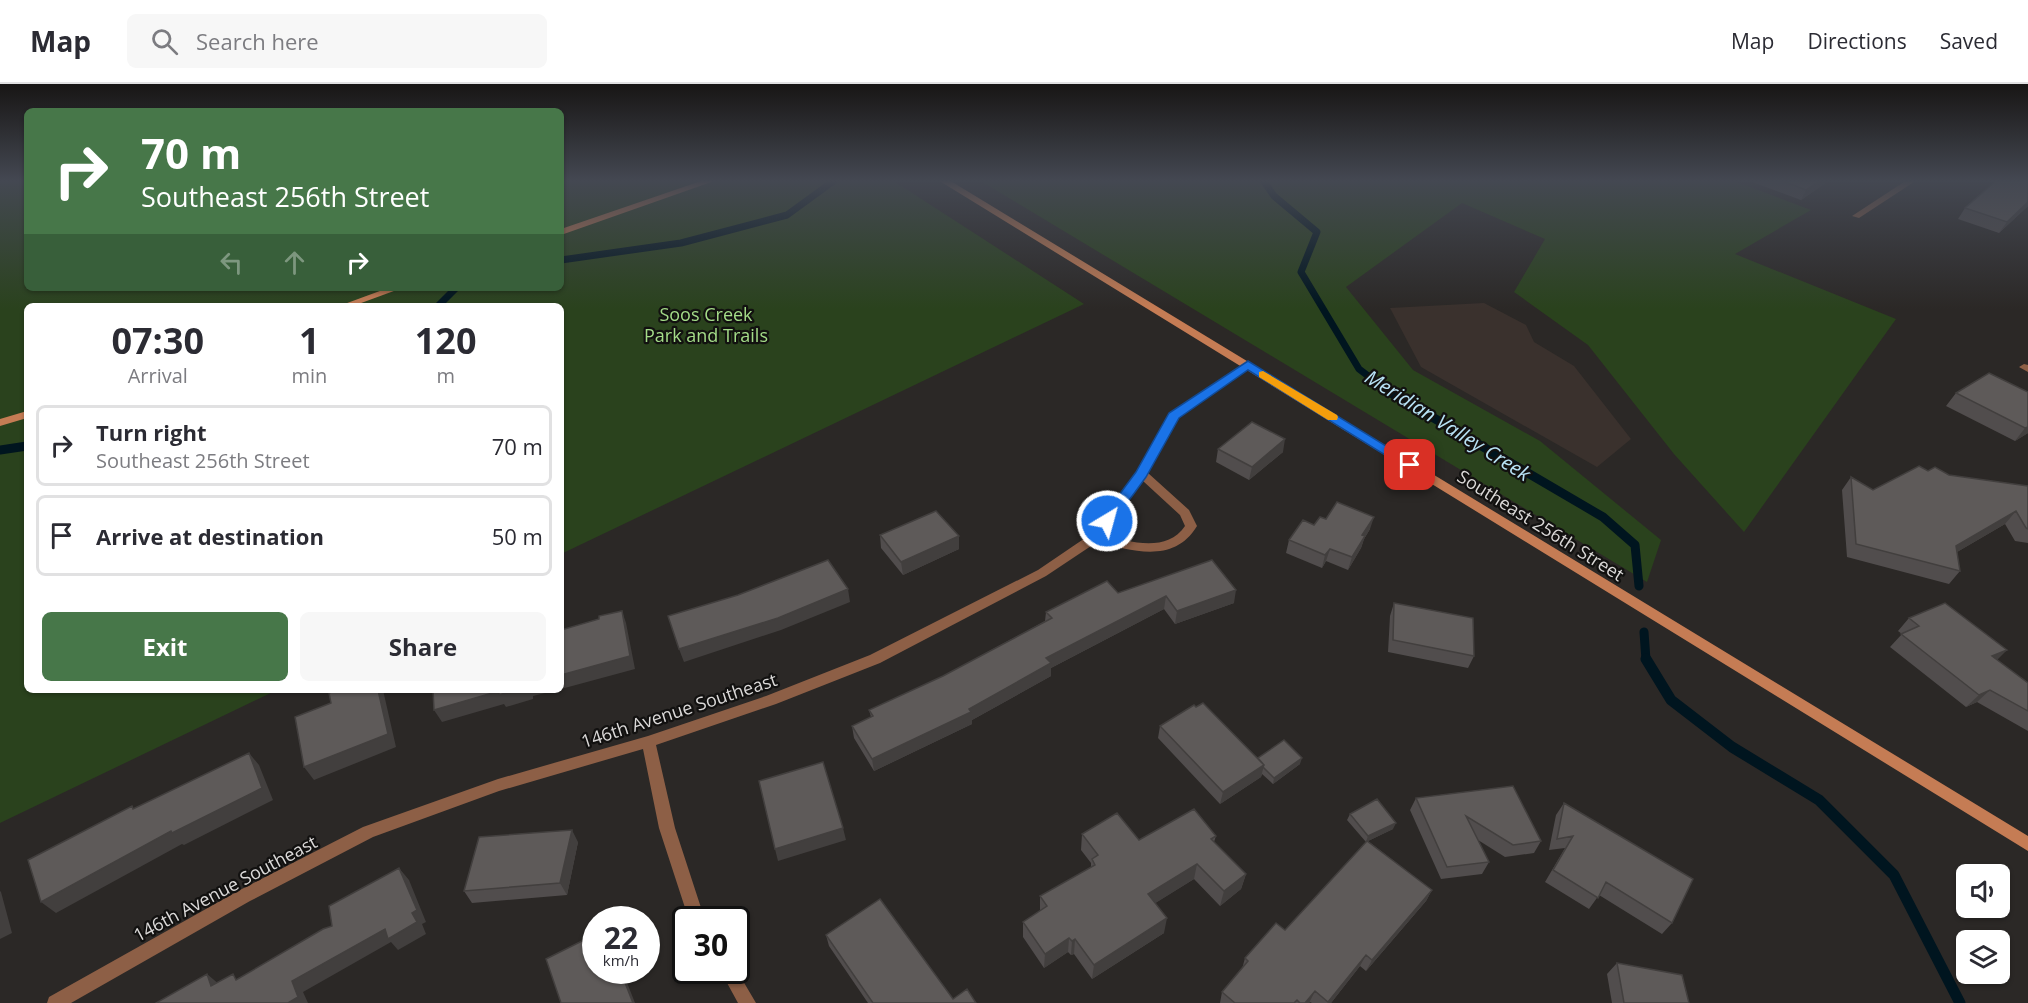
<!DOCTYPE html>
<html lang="en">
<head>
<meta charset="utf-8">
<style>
	:root { --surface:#fff; --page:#f7f7f7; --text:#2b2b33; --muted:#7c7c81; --line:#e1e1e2; --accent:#477749 }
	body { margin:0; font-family:"Open Sans",sans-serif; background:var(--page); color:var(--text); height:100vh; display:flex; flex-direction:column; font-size:22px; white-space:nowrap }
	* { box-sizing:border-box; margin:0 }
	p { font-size:20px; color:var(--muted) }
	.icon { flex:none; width:33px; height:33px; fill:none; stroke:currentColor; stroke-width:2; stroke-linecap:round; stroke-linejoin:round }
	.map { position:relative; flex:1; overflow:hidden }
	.details { position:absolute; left:24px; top:219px; width:540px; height:390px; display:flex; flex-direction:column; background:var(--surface); border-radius:9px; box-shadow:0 2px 4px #0004 }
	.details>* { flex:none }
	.hud { position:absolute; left:24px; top:24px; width:540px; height:183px; border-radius:9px; box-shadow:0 2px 4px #0004; background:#477749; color:#fff; overflow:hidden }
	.controls { position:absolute; left:1956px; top:780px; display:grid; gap:12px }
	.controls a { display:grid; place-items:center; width:54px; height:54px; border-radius:9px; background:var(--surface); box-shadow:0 2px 4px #0004; font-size:30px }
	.speed { position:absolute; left:582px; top:822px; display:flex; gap:12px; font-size:30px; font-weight:700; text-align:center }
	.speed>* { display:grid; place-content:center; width:78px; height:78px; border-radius:50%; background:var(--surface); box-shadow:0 2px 4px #0004; line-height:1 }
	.speed small { font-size:15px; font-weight:400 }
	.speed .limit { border:3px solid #111; border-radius:9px; background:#fff; color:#111 }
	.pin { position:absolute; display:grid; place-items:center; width:51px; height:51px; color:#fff; margin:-26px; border-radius:12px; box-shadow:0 3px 9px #0006 }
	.me { position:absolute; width:66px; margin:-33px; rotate:37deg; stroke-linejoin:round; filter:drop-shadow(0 0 4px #0008) }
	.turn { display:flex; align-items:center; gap:21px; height:126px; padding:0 18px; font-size:27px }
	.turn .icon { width:78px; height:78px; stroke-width:2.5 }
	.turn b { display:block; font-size:42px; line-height:51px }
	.lanes { display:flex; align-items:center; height:57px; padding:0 18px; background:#0003; justify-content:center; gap:30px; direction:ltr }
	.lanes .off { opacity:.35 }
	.eta { display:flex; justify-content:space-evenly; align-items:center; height:102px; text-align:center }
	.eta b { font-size:36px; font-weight:700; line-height:42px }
	.action { display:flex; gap:12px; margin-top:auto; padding:12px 18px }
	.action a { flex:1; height:69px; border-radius:9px; background:var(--accent); color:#fff; font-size:24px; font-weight:700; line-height:69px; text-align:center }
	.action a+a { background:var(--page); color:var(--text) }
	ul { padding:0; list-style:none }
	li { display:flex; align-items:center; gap:18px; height:81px; margin:0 12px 9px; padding:0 6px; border:3px solid var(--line); border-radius:9px }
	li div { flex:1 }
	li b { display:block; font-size:22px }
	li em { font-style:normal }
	header { display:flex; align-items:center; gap:36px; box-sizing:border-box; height:84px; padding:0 30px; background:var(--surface); border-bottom:2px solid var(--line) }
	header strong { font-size:28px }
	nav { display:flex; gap:33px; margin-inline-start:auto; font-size:21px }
	.search { width:420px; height:54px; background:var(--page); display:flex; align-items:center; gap:15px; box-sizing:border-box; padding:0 21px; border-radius:9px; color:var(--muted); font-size:22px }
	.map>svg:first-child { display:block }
</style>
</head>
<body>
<header>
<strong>Map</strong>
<div class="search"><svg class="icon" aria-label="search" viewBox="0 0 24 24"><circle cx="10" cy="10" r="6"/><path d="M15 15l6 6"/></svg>Search here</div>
<nav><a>Map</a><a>Directions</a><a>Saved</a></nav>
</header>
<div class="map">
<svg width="2028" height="919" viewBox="0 0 2028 919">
	<rect width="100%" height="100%" fill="#2b2826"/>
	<path fill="#3a312d" d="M1484 219 1526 241 1534 258 1574 282 1631 355 1597 383 1421 283 1390 224Z"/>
	<path fill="#2a421d" d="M0 96H27V204H561V96H892L1084 220 561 470V222H27V606H277L0 739Z
		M1732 96 1811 126 1735 170 1896 235 1744 448 1674 370 1588 261 1514 208 1545 155 1462 119 1346 203 1413 286 1540 357 1661 456 1647 498 979 96Z"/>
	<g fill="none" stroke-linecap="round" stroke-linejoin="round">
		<path stroke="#00151f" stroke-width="7" d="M1263 96 1274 112 1317 148 1301 188 1359 285 1388 307
			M561 176 681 159 787 131 835 96
			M438 222 456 204"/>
		<path stroke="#00151f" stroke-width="9" d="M1386 306 1603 433 1635 461 1639 502
			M0 366 27 362
			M1644 548 1646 576"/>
		<path stroke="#00151f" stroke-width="11" d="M1646 575 1671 616 1732 663 1819 716 1894 791 1960 919"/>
		<path fill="#8d5f46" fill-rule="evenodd" d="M1907 96H1917L1859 134 1852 132Z
			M1248 278 1253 281 1252 283 1178 334 1148 389 1189 426 1197 442C1174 480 1133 467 1097 458L1046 492 880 579 776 620 656 661 675 744 705 836H689L659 744 643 665 499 707 373 753 250 817 71 919H47L49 913 238 807 363 743 498 695 648 652 766 612 870 571 1038 486 1091 450 1137 388 1170 330ZM1143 397 1180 431 1185 442C1167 469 1130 458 1103 451Z
			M2024 280 2028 281V288L2019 283Z
			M736 885 756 919H738L720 886H736Z"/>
		<path fill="#c57c54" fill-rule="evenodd" d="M704 96H717L561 151V145Z
			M938 96H949L2028 752V767Z
			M388 204H402L353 222H339Z
			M27 327V334L0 342V335Z"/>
	</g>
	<path fill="#514d4d" d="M1752 96H1830L1801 116 1752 98Z
		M2028 122 1999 149 1958 135 1965 124Z
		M1989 289 2028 349 2015 357 1946 322 1956 309Z
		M1218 365 1283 368 1249 396 1216 378Z
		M1928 387 1949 391 2028 402V459L2015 457 2005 440 1957 468 1960 487 1949 500 1847 473 1842 406 1851 393 1873 406Z
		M1326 435 1370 445 1364 455 1361 464 1348 486 1326 477 1322 484 1286 469 1289 456 1314 441Z
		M880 451 959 465 903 491 881 464Z
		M1118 509 1234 519 1175 540 1164 525 1051 584V592L972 636V640L874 687 854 654 852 642 871 633 869 626 943 592 1045 537 1046 528Z
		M1394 519 1474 572 1468 584 1388 568 1390 532Z
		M1909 534 1997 576 2028 599V647L1977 618 1966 623 1890 563 1902 550 1898 547Z
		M1196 623 1258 674 1300 680 1273 700 1262 690 1261 693 1220 720 1158 654 1160 642Z
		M1416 714 1541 757 1534 769 1505 773 1478 756 1489 778 1482 790 1441 795 1410 726Z
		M1564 719 1672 839 1662 850 1599 811 1589 825 1545 798 1565 764 1549 766 1556 731Z
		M1350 730 1393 745 1368 757 1432 806 1426 817 1366 887 1360 882 1331 919H1312L1310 918 1309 919H1220L1222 908 1242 885 1245 874 1285 846 1367 757 1366 758 1347 736Z
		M1082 750 1139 756 1216 752 1214 758 1246 790 1241 805 1220 822 1194 795 1155 819 1164 849 1092 895 1074 870 1071 871 1068 868 1044 884 1023 853V838L1040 827V812L1091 784V779L1081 766Z
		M578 758 567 811 472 819 464 807Z
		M826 851 953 915 976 919H868L829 862Z
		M1617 879 1689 919H1612L1607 890Z"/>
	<path fill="#423f3e" d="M1821 96H1830L1801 116 1806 106Z
		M2028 118V122L1999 149 2007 138Z
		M2028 343V349L2015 357 2025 344Z
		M1285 355 1283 368 1249 396 1252 383Z
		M2016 427 2005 440 1945 475 1956 462Z
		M1374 433 1370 445 1364 455 1361 464 1348 486 1352 473 1362 451Z
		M959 452V465L903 491 901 478Z
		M1330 465 1326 477 1322 484 1325 471Z
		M848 505 850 518 781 546 684 578 679 565Z
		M1236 506 1234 519 1175 540 1177 527Z
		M1166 512 1164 525 1051 584V592L972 636V640L874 687 872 675 969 625 1046 574Z
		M622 527 626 539 635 585 561 605V591Z
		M2007 566 1995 578 1992 572Z
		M378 606H383L396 663 314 696 304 683Z
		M515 606H557L533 612V615L506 623 504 620 442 638 434 626 499 607Z
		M1990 606 1977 618 1966 623 1979 611Z
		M249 669 259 681 273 716 184 761 182 760 56 829 41 818 171 747Z
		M1302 674 1300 680 1273 700 1274 694Z
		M1264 681 1261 693 1220 720 1223 708Z
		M1396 739 1393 745 1366 758 1368 752Z
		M843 744 846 756 778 777 775 765Z
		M572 746 578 758 567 811 560 799Z
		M1197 780 1194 795 1146 825 1148 810Z
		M399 784 409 796 426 838 422 840 426 850 398 866 391 858 303 908 308 919H288L292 897Z
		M1246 790 1241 805 1220 822 1224 807Z
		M1432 806 1426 817 1366 887 1372 876Z
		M0 807 1 808 12 849 0 855Z
		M1167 834 1164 849 1092 895 1094 881Z
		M1069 854 1068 868 1044 884 1045 870Z
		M1075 855 1074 870 1071 871 1072 857Z
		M1366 871 1360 882 1331 919H1328Z
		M620 886H622L635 919H633Z
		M207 890 220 901 211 902Z
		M1315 907 1309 919H1305Z"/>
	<path fill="#5e5a59" stroke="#423f3e" stroke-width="1.5" d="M1780 96H1821L1806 106Z
		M1997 96H2028V118L2007 138 1965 124Z
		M1989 289 2028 308V343L2025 344 1956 309Z
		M1252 338 1285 355 1252 383 1218 365Z
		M1919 382 1928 387 1935 383 1949 391 2028 402V445L2026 444 2016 427 1956 462 1960 487 1856 460 1851 393 1873 406Z
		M1337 418 1374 433 1362 451 1365 452 1352 473 1330 465 1325 471 1289 456 1303 436 1314 441 1320 433 1326 435Z
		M936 427 959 452 901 478 880 451Z
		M828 476 848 505 778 534 679 565 668 532 738 511Z
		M1212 476 1236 506 1177 527 1166 512 1046 574 1051 579 969 625 971 628 872 675 852 642 873 632 869 626 943 592 1052 534 1046 528 1107 497 1118 509Z
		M1394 519 1473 534 1474 572 1393 556Z
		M1945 519 2007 566 1992 572 2028 599V627L1990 606 1979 611 1901 550 1919 542 1909 534Z
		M622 527 630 572 561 591V546L599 535V532Z
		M337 606H378L388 650 304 683 295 633 331 619 329 609Z
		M433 606H515L499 611V607L434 626Z
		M1203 619 1264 681 1223 708 1160 642 1194 621 1196 623Z
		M1284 656 1302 674 1274 694 1263 683 1264 681 1258 674Z
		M249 669 262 704 172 749 171 747 41 818 28 776 132 722 133 725Z
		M823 678 843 744 775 765 759 697Z
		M1513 702 1541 757 1513 761 1466 732 1489 778 1447 783 1416 714Z
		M1377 715 1396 739 1368 752 1350 730Z
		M1564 719 1693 795 1672 839 1606 798 1598 814 1553 786 1573 752 1557 755Z
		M1194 725 1216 752 1211 755 1246 790 1224 807 1197 780 1148 810 1167 834 1094 881 1075 855 1072 857 1069 854 1045 870 1023 838 1047 822 1040 812 1095 781 1092 775 1098 771 1082 750 1117 729 1139 756Z
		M572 746 560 799 464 807 479 753Z
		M1367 757 1432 806 1372 876 1366 871 1328 918 1315 907 1305 919H1300L1297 916 1294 919H1235L1222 908 1248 877 1245 874 1276 839 1285 846Z
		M399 784 417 826 412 829 417 838 388 855 385 845 292 897 298 913 288 919H156L207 890 211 902 233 890 236 896 323 845 332 842 329 822Z
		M880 815 953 915 967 905 976 919H873L826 851Z
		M596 850V886H620L633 919H561L546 875Z
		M1617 879 1682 891 1689 919H1624Z"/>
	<linearGradient id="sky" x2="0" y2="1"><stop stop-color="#181615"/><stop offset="0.43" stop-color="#444852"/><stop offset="1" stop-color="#444852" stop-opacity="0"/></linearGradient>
	<rect width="2028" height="225" fill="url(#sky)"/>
	<path fill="#1a73e8" stroke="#114b97" stroke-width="1.5" d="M1248 277 1417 381 1415 384H1406L1248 286 1179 334 1146 393 1111 441H1102V434L1136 388 1169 329Z"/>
	<path fill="#f59e0b" d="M1263 287 1337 331 1338 333 1337 336H1328L1259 293V288Z"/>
	<g text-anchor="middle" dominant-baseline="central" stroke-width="4.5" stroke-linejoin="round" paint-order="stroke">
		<g font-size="18" fill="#a4dc88" stroke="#121110">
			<text x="706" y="230">Soos Creek<tspan x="706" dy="21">Park and Trails</tspan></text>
		</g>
		<g font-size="18" fill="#dbd9d8" stroke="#121110">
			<text transform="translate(1541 441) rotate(32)">Southeast 256th Street</text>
			<text transform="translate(679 626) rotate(-18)">146th Avenue Southeast</text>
			<text transform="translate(225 804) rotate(-28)">146th Avenue Southeast</text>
		</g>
		<g font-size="20" font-style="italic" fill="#b8e2f5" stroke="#121110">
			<text transform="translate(1448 341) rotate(32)">Meridian Valley Creek</text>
		</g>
	</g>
</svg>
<div class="controls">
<a><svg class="icon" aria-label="sound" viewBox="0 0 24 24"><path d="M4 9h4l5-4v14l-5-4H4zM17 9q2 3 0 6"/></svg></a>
<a><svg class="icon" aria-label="layers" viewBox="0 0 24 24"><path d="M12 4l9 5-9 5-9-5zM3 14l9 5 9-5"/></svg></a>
</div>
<div class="speed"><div>22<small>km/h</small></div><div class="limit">30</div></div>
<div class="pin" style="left:1410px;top:381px;background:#d93025"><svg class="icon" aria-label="arrive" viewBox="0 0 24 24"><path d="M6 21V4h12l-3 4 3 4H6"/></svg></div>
<svg class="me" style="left:1107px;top:437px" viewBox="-20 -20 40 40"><circle r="17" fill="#1a73e8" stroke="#fff" stroke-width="3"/><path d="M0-11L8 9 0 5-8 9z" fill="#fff"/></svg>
<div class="hud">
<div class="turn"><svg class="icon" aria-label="right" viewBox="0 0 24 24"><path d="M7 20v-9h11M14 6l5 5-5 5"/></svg><div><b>70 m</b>Southeast 256th Street</div></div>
<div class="lanes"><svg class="icon off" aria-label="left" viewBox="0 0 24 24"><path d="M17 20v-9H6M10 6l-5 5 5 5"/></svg><svg class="icon off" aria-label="ahead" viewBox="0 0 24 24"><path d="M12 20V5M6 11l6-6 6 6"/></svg><svg class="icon" aria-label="right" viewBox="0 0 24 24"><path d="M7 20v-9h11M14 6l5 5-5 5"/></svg></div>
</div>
<section class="details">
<div class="eta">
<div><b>07:30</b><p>Arrival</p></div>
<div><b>1</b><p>min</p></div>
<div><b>120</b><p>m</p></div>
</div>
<ul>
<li><svg class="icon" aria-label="right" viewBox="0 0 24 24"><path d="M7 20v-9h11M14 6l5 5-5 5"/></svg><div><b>Turn right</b><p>Southeast 256th Street</p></div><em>70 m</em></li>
<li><svg class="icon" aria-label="arrive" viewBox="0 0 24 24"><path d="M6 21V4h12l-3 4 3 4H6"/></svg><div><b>Arrive at destination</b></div><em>50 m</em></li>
</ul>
<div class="action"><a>Exit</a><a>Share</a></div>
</section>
</div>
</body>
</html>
